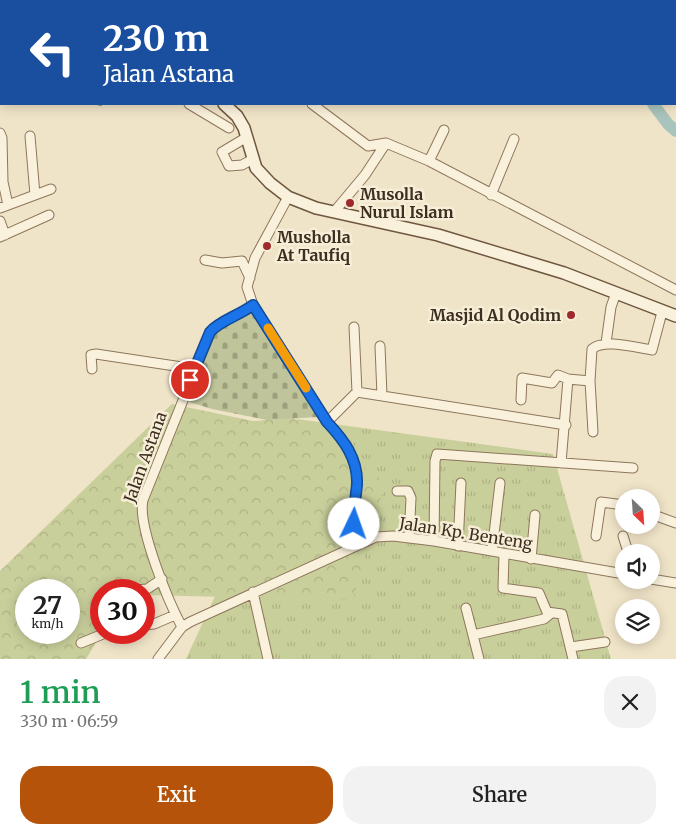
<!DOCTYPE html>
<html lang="en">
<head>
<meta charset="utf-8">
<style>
	:root { --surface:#fff; --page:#f2f2f2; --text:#222; --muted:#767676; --accent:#b45309 }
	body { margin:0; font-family:Merriweather,serif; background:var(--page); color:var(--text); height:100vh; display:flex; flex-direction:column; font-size:19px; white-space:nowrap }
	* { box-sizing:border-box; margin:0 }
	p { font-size:16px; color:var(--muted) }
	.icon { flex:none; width:28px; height:28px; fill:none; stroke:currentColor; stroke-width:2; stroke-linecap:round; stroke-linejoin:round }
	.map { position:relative; height:659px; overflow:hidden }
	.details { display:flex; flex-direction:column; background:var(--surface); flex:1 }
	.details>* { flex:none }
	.hud { position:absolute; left:0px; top:0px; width:676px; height:105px; box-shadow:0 2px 12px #0003; background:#1a4fa0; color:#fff; overflow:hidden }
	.needle { width:32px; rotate:155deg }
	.controls { position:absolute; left:615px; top:489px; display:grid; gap:10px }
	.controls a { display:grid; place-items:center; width:45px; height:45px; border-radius:50%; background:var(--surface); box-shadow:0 2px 12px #0003; font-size:25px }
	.speed { position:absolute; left:15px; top:579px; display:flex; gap:10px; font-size:25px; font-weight:700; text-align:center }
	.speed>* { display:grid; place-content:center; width:65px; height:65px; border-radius:50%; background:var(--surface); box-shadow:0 2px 12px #0003; line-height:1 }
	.speed small { font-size:12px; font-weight:400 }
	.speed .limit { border:8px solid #d22; background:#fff; color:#111 }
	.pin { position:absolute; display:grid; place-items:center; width:42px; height:42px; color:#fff; margin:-21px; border:2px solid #fff; border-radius:50%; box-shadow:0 1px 5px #0007 }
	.me { position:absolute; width:55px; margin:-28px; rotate:3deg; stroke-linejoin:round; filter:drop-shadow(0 0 4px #0008) }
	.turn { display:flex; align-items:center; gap:18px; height:105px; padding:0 20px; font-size:22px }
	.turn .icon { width:65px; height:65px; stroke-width:2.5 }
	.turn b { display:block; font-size:35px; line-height:42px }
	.round { display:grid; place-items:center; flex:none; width:52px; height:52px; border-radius:20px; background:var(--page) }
	.headline { display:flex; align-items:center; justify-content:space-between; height:85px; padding:0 20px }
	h1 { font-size:30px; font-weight:600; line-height:38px; color:#1e9e55 }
	.action { display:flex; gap:10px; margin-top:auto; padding:10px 20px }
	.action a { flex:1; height:58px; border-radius:20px; background:var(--accent); color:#fff; font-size:20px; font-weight:600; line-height:58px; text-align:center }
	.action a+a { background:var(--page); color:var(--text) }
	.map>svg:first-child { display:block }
</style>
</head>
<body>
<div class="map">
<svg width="676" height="659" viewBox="0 0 676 659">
	<defs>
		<pattern id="grass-tufts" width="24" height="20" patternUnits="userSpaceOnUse" patternTransform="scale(1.25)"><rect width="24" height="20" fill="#c9cf9b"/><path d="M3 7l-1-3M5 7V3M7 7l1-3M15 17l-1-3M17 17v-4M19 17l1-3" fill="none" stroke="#aeb285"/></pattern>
		<pattern id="forest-crowns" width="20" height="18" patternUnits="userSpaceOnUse" patternTransform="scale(1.25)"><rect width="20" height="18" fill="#c9cf9b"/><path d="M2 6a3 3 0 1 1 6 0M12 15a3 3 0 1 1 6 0" fill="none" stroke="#aeb285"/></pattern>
		<pattern id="cemetery-stones" width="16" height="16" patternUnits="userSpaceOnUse" patternTransform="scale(1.25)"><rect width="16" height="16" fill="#bfc49a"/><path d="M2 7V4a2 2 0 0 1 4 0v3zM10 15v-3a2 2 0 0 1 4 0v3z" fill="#9ca07d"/></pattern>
	</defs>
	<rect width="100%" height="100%" fill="#f0e4c8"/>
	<path fill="url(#grass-tufts)" d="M297 419 553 454 611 659H186Z"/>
	<path fill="url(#forest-crowns)" fill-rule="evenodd" d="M172 404 253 421 293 418 385 482 353 600 144 595V590H101L102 633 86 659H0V571ZM26 590H69V632H26Z"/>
	<path fill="url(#cemetery-stones)" d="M253 311 318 417 267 420 212 409 189 402 203 353 213 333Z"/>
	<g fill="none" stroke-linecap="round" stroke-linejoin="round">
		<path stroke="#6f938a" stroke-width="2" d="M0 35 1 37
			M97 104 101 105"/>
		<path stroke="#a9c4bc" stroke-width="12" d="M506 0 507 1
			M653 104 668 124 676 131"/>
		<defs>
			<path id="minor" d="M148 0 150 1
				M249 1V0
				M189 104 229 128
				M312 104 368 146 386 143 429 161 676 290
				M0 133 2 138 3 182 8 205
				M30 136 35 195
				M247 137 222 152 229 166 242 165 253 159
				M429 161 444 130
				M491 195 514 139
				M288 197 255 258 247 287 253 305 327 422C344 440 358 459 357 484 356 497 353 510 354 524L356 527 376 537
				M0 208 51 189
				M334 212 365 175 386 143
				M0 221 5 235
				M0 237 49 215
				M205 260 222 263 242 261 250 278
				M606 343 611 307 616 293
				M380 346 382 396
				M92 369 91 355 96 354 195 369
				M357 392 566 425
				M521 400 522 378 552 383 558 375 568 379 590 381
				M327 422 357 392 354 327
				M593 432 590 381 592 349C604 338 637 348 652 350L662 312
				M561 463 568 379
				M397 491H408L411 498 409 538
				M651 514 676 523
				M596 536 601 502 624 505
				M623 536 628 552
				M434 541 435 461 437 454 633 468
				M458 546 461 483
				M492 551 500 483
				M504 554 503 588 539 593 547 612 562 614 573 659
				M531 559 535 515
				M651 579 676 583
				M135 590 147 589 162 579
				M253 592 268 659
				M466 608 479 659
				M144 625 154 624 175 615
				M182 627C169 603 137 526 143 500L210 333C219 321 240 315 253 305
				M473 635 544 619 550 614
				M81 643 108 632
				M571 647 605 642
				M158 659 182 627 190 622 376 537 393 536 434 541 624 574"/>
			<path id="secondary" d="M122 0 123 1
				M224 104 237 116 244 128 256 168 270 183 288 197 316 208 438 235 564 273 676 316"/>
		</defs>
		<use href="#minor" stroke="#8d765c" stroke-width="11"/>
		<use href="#secondary" stroke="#6f573f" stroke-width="14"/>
		<use href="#minor" stroke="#faf1dc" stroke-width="9"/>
		<use href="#secondary" stroke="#faf1dc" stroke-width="11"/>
	</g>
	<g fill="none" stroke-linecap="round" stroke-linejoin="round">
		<defs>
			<path id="route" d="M190 380 210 332C219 321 240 315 253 305L327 422C344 440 358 459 357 484 356 497 353 510 354 524"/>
		</defs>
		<use href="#route" stroke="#114b97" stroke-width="12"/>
		<use href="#route" stroke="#1a73e8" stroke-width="9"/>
		<path stroke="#f59e0b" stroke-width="9" d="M268 328 306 388"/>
	</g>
	<g fill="#9e2a2b" stroke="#f7eed8" stroke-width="2">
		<circle cx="350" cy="203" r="5"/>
		<circle cx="267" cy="246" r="5"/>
		<circle cx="571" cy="315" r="5"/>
	</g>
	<g text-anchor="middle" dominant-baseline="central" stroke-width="5" stroke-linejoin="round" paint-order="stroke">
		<g font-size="16" font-weight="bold" fill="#3d2e20" stroke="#f7eed8" text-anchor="start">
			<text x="360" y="194">Musolla<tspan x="360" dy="18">Nurul Islam</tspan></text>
			<text x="277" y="237">Musholla<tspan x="277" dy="18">At Taufiq</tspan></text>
			<text x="561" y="315" text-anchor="end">Masjid Al Qodim</text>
		</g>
		<g font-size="16" fill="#3d2e20" stroke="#f7eed8">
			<text transform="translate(145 457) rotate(-70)">Jalan Astana</text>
			<text transform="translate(466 533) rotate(9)">Jalan Kp. Benteng</text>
		</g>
	</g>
</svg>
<div class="controls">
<a><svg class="needle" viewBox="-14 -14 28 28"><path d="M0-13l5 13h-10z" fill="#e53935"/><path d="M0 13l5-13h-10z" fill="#767676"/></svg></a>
<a><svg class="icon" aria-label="sound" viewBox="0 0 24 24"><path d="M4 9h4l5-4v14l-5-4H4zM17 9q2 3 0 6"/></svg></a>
<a><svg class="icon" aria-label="layers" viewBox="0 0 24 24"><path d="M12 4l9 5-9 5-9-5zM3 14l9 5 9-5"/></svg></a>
</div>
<div class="speed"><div>27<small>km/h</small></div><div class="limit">30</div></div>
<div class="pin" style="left:190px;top:380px;background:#d93025"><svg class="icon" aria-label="arrive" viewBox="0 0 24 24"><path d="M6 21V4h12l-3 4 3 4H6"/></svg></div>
<svg class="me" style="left:354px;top:524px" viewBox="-20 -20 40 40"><circle r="19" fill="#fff"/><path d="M0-13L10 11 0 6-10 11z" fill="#1a73e8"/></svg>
<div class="hud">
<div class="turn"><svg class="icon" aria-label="left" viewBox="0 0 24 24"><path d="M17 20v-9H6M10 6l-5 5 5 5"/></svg><div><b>230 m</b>Jalan Astana</div></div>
</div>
</div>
<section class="details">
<div class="headline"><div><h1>1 min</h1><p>330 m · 06:59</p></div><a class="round"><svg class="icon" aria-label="close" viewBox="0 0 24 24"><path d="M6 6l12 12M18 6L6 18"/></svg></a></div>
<div class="action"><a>Exit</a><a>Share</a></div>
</section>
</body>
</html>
